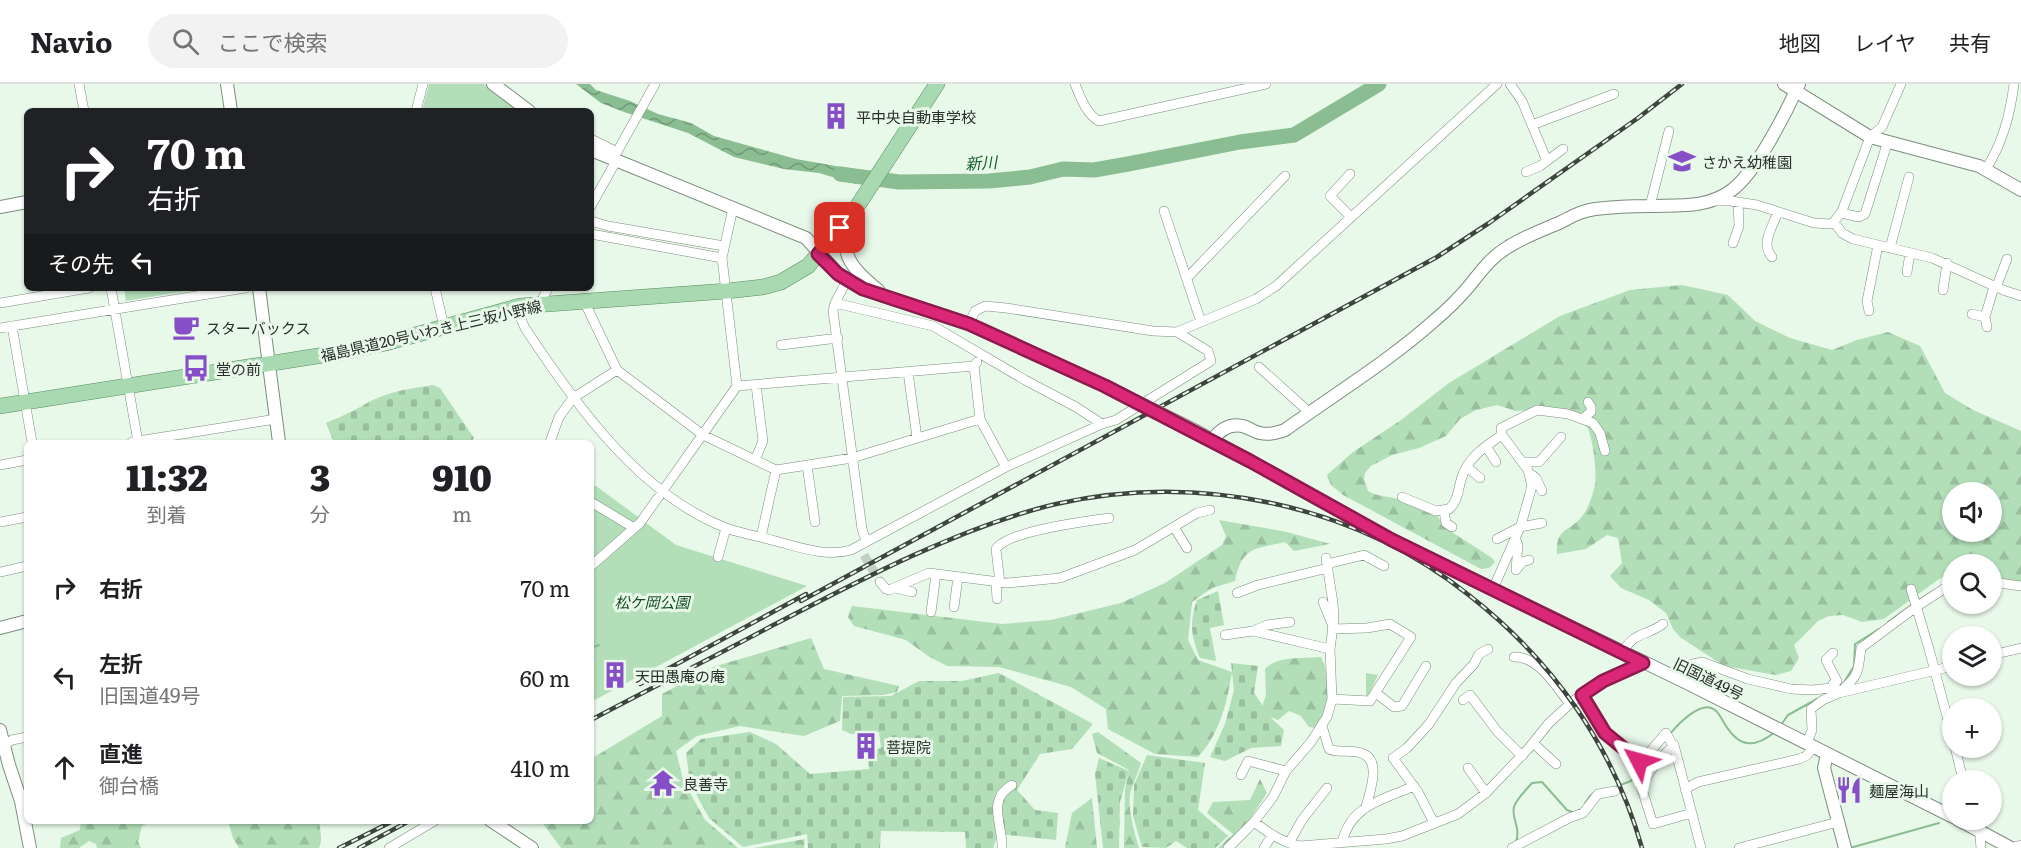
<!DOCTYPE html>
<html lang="ja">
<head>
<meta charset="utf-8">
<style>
	:root { --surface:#fff; --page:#f2f2f2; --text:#202124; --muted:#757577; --line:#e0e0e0 }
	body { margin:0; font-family:Literata,"Noto Sans JP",serif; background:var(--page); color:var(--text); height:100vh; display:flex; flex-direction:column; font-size:22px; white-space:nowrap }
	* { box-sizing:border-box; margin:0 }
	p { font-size:20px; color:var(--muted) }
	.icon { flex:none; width:33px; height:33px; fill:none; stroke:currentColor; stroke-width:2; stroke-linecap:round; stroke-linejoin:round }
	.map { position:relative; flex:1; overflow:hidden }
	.drawer { position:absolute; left:24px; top:356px; width:570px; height:384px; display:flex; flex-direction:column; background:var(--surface); border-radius:9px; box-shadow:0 2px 4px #0004 }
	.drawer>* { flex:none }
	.top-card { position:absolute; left:24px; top:24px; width:570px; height:183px; border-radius:9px; box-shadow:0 2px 4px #0004; background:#202124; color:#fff; overflow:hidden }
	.tools { position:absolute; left:1942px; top:398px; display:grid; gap:12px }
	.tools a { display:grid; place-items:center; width:60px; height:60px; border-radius:50%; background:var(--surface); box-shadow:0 2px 4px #0004; font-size:30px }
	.pin { position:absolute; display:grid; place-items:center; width:51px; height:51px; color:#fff; margin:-26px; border-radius:12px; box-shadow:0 3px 9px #0006 }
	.me { position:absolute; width:66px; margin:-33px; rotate:309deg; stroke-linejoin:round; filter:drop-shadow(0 0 4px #0008) }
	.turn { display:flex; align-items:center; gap:21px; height:126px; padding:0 24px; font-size:27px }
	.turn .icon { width:78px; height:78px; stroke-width:2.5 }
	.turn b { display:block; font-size:42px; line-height:51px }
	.then { display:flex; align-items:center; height:57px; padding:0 24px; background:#0003; gap:12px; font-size:22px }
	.eta { display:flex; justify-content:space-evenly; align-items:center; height:102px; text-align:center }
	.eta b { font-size:36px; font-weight:800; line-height:42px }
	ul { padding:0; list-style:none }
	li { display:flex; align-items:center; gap:18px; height:90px; padding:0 24px }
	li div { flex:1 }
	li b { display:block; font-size:22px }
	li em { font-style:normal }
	header { display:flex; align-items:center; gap:36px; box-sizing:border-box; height:84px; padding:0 30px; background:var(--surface); border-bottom:2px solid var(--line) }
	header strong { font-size:28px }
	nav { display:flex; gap:33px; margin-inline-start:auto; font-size:21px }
	.search { width:420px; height:54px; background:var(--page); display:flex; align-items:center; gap:15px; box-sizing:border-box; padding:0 21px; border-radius:33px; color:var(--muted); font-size:22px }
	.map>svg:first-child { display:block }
</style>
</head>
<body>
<header>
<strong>Navio</strong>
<div class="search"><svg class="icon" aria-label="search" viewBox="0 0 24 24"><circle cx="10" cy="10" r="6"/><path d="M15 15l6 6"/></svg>ここで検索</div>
<nav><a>地図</a><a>レイヤ</a><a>共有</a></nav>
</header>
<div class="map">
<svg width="2021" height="764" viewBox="0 0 2021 764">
	<defs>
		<pattern id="forest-firs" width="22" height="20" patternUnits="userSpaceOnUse" patternTransform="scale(1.5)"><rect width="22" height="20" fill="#b2deb8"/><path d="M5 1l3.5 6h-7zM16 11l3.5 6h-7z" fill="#99bf9e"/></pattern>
		<pattern id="cemetery-stones" width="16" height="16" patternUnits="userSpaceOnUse" patternTransform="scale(1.5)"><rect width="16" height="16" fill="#b2deb8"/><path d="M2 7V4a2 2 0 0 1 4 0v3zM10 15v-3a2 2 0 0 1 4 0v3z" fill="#99bf9e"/></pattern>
		<pattern id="water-waves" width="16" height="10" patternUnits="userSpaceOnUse" patternTransform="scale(1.5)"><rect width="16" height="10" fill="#8abd91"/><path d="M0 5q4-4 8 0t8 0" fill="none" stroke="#719a76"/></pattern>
	</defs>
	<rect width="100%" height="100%" fill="#e8f8e9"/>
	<path fill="#b2deb8" d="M429 0H484L520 25 519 27H422Z
		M124 204H204L126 217Z
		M591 402H596L676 461 807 502 591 618Z
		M1366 589 1378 591 1368 612 1366 611Z"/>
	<path fill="url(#forest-firs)" fill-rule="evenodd" d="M1682 201 1728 211 1755 237 1790 254 1832 266 1857 256 1888 248 1920 262 1945 309 1973 326 2021 347V499L1992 493V480H1953V489L1939 495 1884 535 1862 538 1843 531 1829 532 1818 537 1794 561 1799 574 1791 587 1776 591 1724 582 1680 553 1673 545 1666 529 1649 516 1621 504 1610 492 1622 479 1618 454 1607 451 1586 465 1557 470C1555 443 1571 448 1583 431 1588 424 1594 409 1595 400 1597 388 1593 356 1588 345 1583 337 1577 331 1569 325L1516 327 1497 321 1476 326 1460 335 1446 352 1419 364 1392 371 1371 382 1365 389 1364 395 1368 407C1378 413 1390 412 1401 416 1413 421 1425 427 1437 431L1444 443 1492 474 1495 478 1489 484 1481 485 1343 411 1331 401 1327 391 1353 368 1401 336 1449 299 1560 232 1630 206ZM1953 408H1992V447H1953Z
		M1219 436 1287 448 1330 460 1294 467 1285 458C1254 465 1242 463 1235 497L1212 504 1192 518 1188 556 1198 576 1232 588C1227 619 1220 649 1198 673L1155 670 1108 645 1106 625 1071 603 999 583 947 582 928 572 906 556 854 542 848 533 852 522 1002 540 1051 536 1121 519 1165 499 1222 461 1226 452Z
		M811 554 824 585 899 602 897 608 883 611 842 612 840 637 804 652 740 642 697 652 676 667 683 696 705 736 738 764H561L541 737 591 736V675L662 632V610L713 583Z
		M1321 573C1328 587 1332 613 1326 627 1324 633 1319 639 1316 644L1309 643 1301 632 1289 627 1278 636 1266 631 1262 623 1266 611 1265 585C1278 571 1304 575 1321 573Z
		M1098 648 1141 679C1138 689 1134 697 1131 706 1126 721 1135 750 1139 764H1124V759L1125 707 1129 686 1097 669 1092 650Z
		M1260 695 1267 709 1231 764H1218L1233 750 1207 729 1213 718 1250 716Z
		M1092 714 1097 764H1065L1072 729Z
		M81 737V736L152 737 142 742 138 757 141 764H97L96 760 89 757 79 764H60L61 754 80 746Z
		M228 737H319C320 746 323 756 319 764H239L233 754Z
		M805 755 804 764H754Z"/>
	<path fill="url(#cemetery-stones)" d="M433 301 440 304 474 354 471 358H403L400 356 394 358H332L333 356 326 339C344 332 356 325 373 316 392 307 413 304 433 301Z
		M1218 507 1224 541 1210 544 1216 577 1200 574C1191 552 1189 539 1197 516Z
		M1231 579 1258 582 1254 609 1272 635 1284 646 1281 662 1251 664 1225 677 1210 673 1225 640 1234 606Z
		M999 589 1093 640 1072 665 1040 670 1017 706 1035 726 1058 729 1056 756 998 750 993 764H966L965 748 881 747 880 764H808L807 750 743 763 709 734 690 699 686 669 701 655 750 648 776 660 810 690 869 685 868 672 873 671V666L881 664 879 648 851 650 842 646 843 613 891 612 919 597H962Z
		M1147 671 1205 679 1198 726 1228 752 1215 764H1187L1176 757 1166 764 1142 763 1133 732 1134 701Z
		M1099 674 1129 687 1120 718 1119 764H1103L1095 690Z"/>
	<path fill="url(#water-waves)" d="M576 0H590L596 6 630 17 658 30 691 39 714 52 796 75 864 87 856 100 819 89 784 85 734 73 688 49 624 28 601 19Z"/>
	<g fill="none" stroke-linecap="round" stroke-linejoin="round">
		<path stroke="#8abd91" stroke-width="2" d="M1917 517 1933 507
			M1888 538 1913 520
			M591 564 599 561
			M1843 600 1854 582 1855 560 1879 545
			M1781 641 1788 631 1817 615
			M1670 650C1678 640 1702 615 1715 626 1720 630 1722 636 1726 642 1740 664 1755 664 1775 648
			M1615 703 1631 697 1645 680
			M1585 719 1590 712 1595 708
			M1516 758C1521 742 1511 735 1514 723 1516 715 1527 705 1532 699L1542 698 1567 726 1575 729
			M1850 764 1939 739"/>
		<path stroke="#8abd91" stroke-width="15" d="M840 90 899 98 989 97 1030 93 1063 85 1094 86 1128 80 1240 58 1294 51 1379 0"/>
		<path stroke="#c2d0c3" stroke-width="9" stroke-dasharray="9 4.5" stroke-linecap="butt" d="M864 471 880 498"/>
		<defs>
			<path id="minor" d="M79 0 84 27
				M1075 0C1080 13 1087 31 1099 37L1266 0
				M1510 0 1522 17 1547 77
				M416 27 423 0
				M1532 41 1614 10
				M591 55 617 68 655 0
				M1986 85C2003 58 2010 31 2014 0
				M1526 88 1540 82 1563 65
				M1714 117H1731L1757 121 1814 139 1831 140 1834 138 1842 127 1870 53 1882 43 1901 0
				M591 122 616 77
				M1650 122 1669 47
				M1164 127 1201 238
				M1841 129 1859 133 1865 130 1888 57
				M1350 132 1330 112 1350 90
				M591 137 608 142 724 162
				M1834 138 1842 149 1853 155 1932 174 2003 206 2021 212
				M591 150 722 174
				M1733 159 1739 142 1738 118
				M1890 164 1909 93
				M1772 173C1760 160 1773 142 1778 128
				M1907 188 1910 169
				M1187 194 1285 92
				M847 196 835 219 833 227 862 445 866 457
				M111 204 138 358
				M435 204 444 243
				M1996 204 2007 175
				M1943 206 1947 179
				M584 217 617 286 703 351 776 386 852 374 980 335
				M0 219 89 204
				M835 219 933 242 1025 296 1076 323 1102 340 1116 336 1211 277 1208 267 1177 248 1153 247 1006 224 985 222 975 227 969 240
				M540 220 548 204
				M520 222V233L525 244C575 320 639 410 726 444 743 450 762 453 779 458 802 464 827 473 851 466L1006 383 1102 340
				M1869 227 1867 217 1878 161
				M1972 230 1985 233
				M12 242 32 358
				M1987 243 1985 233 1994 203
				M0 244 245 204
				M1177 248 1256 215 1276 202 1497 0
				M781 261 838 254
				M977 278 974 282 980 335 1006 383
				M1259 283 1309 328
				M908 288 917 354
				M737 302 974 282
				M1583 334 1591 328V323L1588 318
				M132 358 276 335
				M550 358 559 333 573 314 617 286
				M1486 362 1496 378
				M755 376 763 357 756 301
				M1523 378H1539L1561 353
				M0 381 27 376
				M807 381 815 438
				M1467 383 1480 394
				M1532 391 1536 394 1542 407
				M1402 413 1436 427 1449 425C1459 417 1458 402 1463 390 1470 372 1487 361 1502 351
				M591 418 634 444
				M1444 427 1446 439 1452 443
				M0 438 27 433
				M1174 443 1187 464
				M761 453 776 386
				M1515 453 1518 461 1516 486 1522 478 1529 476
				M1497 455 1520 443 1542 439
				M718 473 726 444
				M1326 474 1333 519 1334 535 1330 565 1332 615 1327 633 1311 658 1286 687 1273 713 1254 738C1269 749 1281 758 1300 762L1386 755 1402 752 1458 730 1486 709 1528 665 1549 639 1573 617 1603 597 1643 579
				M1327 480 1364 471 1384 482
				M591 482 640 439 737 302 722 174 733 124
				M0 488 27 482
				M880 498 886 505 889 506 929 489 1007 499 1060 494 1135 466 1197 429 1210 426
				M996 498 997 515
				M1992 498 2021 502
				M1000 499 996 465C1007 447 1087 437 1109 434
				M895 504 912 508
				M1493 505 1521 441 1532 402 1528 386 1502 351 1501 344 1537 326 1568 330 1593 339 1600 349 1605 367
				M1911 505 1929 565 1953 655
				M1237 509 1258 501 1328 484
				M1323 518 1333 542
				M954 523 958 493
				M931 528 936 490
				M1253 547 1267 541 1290 538
				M1225 551 1253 547 1330 565
				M1623 569C1632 548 1647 552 1663 540
				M1992 571 2021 564
				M1514 573C1539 572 1556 603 1570 620
				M1680 596 1688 581 1702 578 1748 595 1791 605 1812 606 1832 604 1837 597 1826 576 1833 569
				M1833 600 1839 609C1859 591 1858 590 1861 564L1916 523 1953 499
				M1376 609 1394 623 1402 622 1426 582
				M1582 611 1605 649 1639 677 1643 676 1666 649 1673 662
				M1332 615 1370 617 1411 553 1390 540 1367 544 1332 545
				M1463 616 1470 611 1497 647 1522 672
				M1322 642 1329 665C1339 669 1347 666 1357 668 1384 672 1370 707 1366 723
				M1533 659 1556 680
				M1807 659 1812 646 1811 625 1823 616 1839 609 1953 582
				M4 661 12 656 27 653
				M1955 663 1963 696
				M1468 684 1486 709
				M1241 691 1248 677 1286 687
				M1685 705 1698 698 1799 675 1806 672 1814 663
				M1692 729 1653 740 1641 702 1655 680 1674 661 1701 764
				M1434 739 1418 708 1393 674 1407 664 1429 640 1456 599 1474 580 1479 570 1488 565
				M1289 759 1302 736 1327 704
				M1342 759C1350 721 1383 716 1414 702
				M389 764 436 736
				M1002 764C1003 741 986 716 1012 701
				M1228 764 1254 738
				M1264 764 1272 751
				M1512 764 1569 734 1583 729 1598 710 1615 707
				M1739 764 1838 738
				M1981 764 1980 753 1982 749
				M2011 764 2021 761"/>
			<path id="tertiary" d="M227 0 231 27
				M493 0 529 27
				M1784 0 1870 53 1979 82 2021 106
				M591 66 806 154 838 190 863 205 969 240 1105 302
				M0 123 27 118
				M849 136C838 170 852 185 878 206
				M259 204 279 358
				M1196 347 1392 456 1687 599 1953 733
				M1212 356C1219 347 1229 339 1242 342 1248 343 1254 348 1260 349 1269 351 1276 349 1285 346 1335 310 1389 277 1435 236 1447 226 1460 213 1470 201 1482 186 1491 173 1508 163 1525 152 1543 146 1561 138 1573 132 1581 127 1595 125 1612 123 1631 122 1649 122 1679 121 1706 125 1732 106 1756 88 1786 29 1799 0
				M0 544 27 537
				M0 646 9 681 21 717 30 764
				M1827 670 1824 684 1845 764
				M1957 735 2011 764
				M490 736 532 764"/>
			<path id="primary" d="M0 322 343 268 386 259 520 222 727 207 763 203 781 198 808 182 851 132 937 0"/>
		</defs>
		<use href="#minor" stroke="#7e8c7f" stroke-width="10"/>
		<use href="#tertiary" stroke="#7e8c7f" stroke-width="14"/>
		<use href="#primary" stroke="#568d60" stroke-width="16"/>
		<use href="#minor" stroke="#fff" stroke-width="9"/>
		<use href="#tertiary" stroke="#fff" stroke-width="12"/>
		<use href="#primary" stroke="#a9d9b1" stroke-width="15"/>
		<defs>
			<path id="rail" d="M801 517 1437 173 1489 139 1638 34 1682 0
				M640 600 806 510
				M591 636C649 605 708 576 766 545 854 499 959 443 1056 420 1199 388 1355 420 1470 512 1553 577 1613 662 1642 764
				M339 764 395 736
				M359 764 411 736"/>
		</defs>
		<use href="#rail" stroke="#3e453f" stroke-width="4.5"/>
		<use href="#rail" stroke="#e8f8e9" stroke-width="2" stroke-dasharray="7" stroke-linecap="butt"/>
		<defs>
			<path id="tertiary-bridge" d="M1105 302 1196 347"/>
		</defs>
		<use href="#tertiary-bridge" stroke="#7e8c7f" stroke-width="14" stroke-linecap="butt"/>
		<use href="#tertiary-bridge" stroke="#fff" stroke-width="12"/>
	</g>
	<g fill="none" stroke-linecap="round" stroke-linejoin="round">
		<defs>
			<path id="route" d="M840 144 818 170 838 190 863 205 969 240 1105 302 1250 377 1392 456 1643 579 1603 597 1582 611 1605 649 1639 677"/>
		</defs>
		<use href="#route" stroke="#8e194d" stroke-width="15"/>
		<use href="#route" stroke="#db2777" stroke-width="10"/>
	</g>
	<defs>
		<symbol id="building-bare" viewBox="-9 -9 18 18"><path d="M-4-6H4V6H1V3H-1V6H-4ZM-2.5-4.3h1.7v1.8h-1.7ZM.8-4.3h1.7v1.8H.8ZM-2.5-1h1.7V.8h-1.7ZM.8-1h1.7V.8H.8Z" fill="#864fc7" stroke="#e8f8e9" stroke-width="2.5" paint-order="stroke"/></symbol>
		<symbol id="school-bare" viewBox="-9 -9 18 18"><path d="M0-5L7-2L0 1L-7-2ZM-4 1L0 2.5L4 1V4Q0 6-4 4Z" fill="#864fc7" stroke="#e8f8e9" stroke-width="2.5" paint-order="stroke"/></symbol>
		<symbol id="cafe-bare" viewBox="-9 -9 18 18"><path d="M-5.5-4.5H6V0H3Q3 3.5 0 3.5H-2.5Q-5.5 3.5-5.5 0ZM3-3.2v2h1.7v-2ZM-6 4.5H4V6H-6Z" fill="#864fc7" stroke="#e8f8e9" stroke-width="2.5" paint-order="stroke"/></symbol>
		<symbol id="bus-bare" viewBox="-9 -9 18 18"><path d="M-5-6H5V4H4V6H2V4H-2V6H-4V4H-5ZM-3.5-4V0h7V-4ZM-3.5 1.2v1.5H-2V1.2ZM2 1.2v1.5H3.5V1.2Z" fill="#864fc7" stroke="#e8f8e9" stroke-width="2.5" paint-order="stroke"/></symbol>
		<symbol id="temple-bare" viewBox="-9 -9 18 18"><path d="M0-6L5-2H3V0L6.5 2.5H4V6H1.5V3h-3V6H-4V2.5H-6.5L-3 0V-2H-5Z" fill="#864fc7" stroke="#e8f8e9" stroke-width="2.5" paint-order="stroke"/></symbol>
		<symbol id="restaurant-bare" viewBox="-9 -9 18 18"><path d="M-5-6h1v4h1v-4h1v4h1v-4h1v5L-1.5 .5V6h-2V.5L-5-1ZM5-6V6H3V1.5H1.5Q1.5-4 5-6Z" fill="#864fc7" stroke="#e8f8e9" stroke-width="2.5" paint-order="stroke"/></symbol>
	</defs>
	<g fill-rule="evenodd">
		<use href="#building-bare" x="817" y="13" width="38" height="38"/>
		<use href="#school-bare" x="1663" y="58" width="38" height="38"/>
		<use href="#cafe-bare" x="167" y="224" width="38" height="38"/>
		<use href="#bus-bare" x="177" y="265" width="38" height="38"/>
		<use href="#building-bare" x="596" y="572" width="38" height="38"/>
		<use href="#building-bare" x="847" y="643" width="38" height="38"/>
		<use href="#temple-bare" x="644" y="680" width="38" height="38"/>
		<use href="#restaurant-bare" x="1830" y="687" width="38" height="38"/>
	</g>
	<g text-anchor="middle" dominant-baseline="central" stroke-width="6" stroke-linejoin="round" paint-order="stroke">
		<g font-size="15" fill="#282e29" stroke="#e8f8e9" text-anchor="start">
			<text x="856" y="32">平中央自動車学校</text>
			<text x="1702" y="77">さかえ幼稚園</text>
			<text x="206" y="243">スターバックス</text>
			<text x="216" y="284">堂の前</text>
			<text x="635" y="591">天田愚庵の庵</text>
			<text x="886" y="662">菩提院</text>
			<text x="683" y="699">良善寺</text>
			<text x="1869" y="706">麺屋海山</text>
		</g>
		<g font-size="15" fill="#282e29" stroke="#e8f8e9">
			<text transform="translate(431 246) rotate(-13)">福島県道20号いわき上三坂小野線</text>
			<text transform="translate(1709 594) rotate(26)">旧国道49号</text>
		</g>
		<g font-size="15" font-style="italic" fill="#164d24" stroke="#e8f8e9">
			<text x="652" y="517">松ケ岡公園</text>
		</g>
		<g font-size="16" font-style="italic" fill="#145f29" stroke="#e8f8e9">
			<text transform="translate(981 78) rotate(-4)">新川</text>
		</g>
	</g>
</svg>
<div class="tools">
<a><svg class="icon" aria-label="sound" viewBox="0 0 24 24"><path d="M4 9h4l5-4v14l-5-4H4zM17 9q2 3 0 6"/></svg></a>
<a><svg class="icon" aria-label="search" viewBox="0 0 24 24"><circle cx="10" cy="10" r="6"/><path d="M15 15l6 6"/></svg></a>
<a><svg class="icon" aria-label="layers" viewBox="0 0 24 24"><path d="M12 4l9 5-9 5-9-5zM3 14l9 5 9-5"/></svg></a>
<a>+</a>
<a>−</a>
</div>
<div class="pin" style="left:840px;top:144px;background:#d93025"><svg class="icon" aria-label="arrive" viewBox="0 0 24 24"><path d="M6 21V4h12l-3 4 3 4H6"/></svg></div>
<svg class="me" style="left:1639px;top:677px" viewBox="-20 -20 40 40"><path d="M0-17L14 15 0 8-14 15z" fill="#db2777" stroke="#fff" stroke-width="4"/></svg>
<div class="top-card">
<div class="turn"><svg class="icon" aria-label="right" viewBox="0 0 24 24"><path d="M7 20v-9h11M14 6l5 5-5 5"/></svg><div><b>70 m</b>右折</div></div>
<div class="then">その先<svg class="icon" aria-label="left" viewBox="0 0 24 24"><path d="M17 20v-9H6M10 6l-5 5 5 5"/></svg></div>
</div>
<section class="drawer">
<div class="eta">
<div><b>11:32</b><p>到着</p></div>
<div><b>3</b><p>分</p></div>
<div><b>910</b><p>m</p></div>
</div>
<ul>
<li><svg class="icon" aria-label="right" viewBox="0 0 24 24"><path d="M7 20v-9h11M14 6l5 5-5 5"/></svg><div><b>右折</b></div><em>70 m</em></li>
<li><svg class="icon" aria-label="left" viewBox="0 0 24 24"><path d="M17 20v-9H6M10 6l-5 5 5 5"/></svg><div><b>左折</b><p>旧国道49号</p></div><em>60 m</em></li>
<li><svg class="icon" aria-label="ahead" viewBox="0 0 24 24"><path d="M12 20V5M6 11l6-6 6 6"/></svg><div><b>直進</b><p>御台橋</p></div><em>410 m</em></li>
</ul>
</section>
</div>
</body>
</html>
